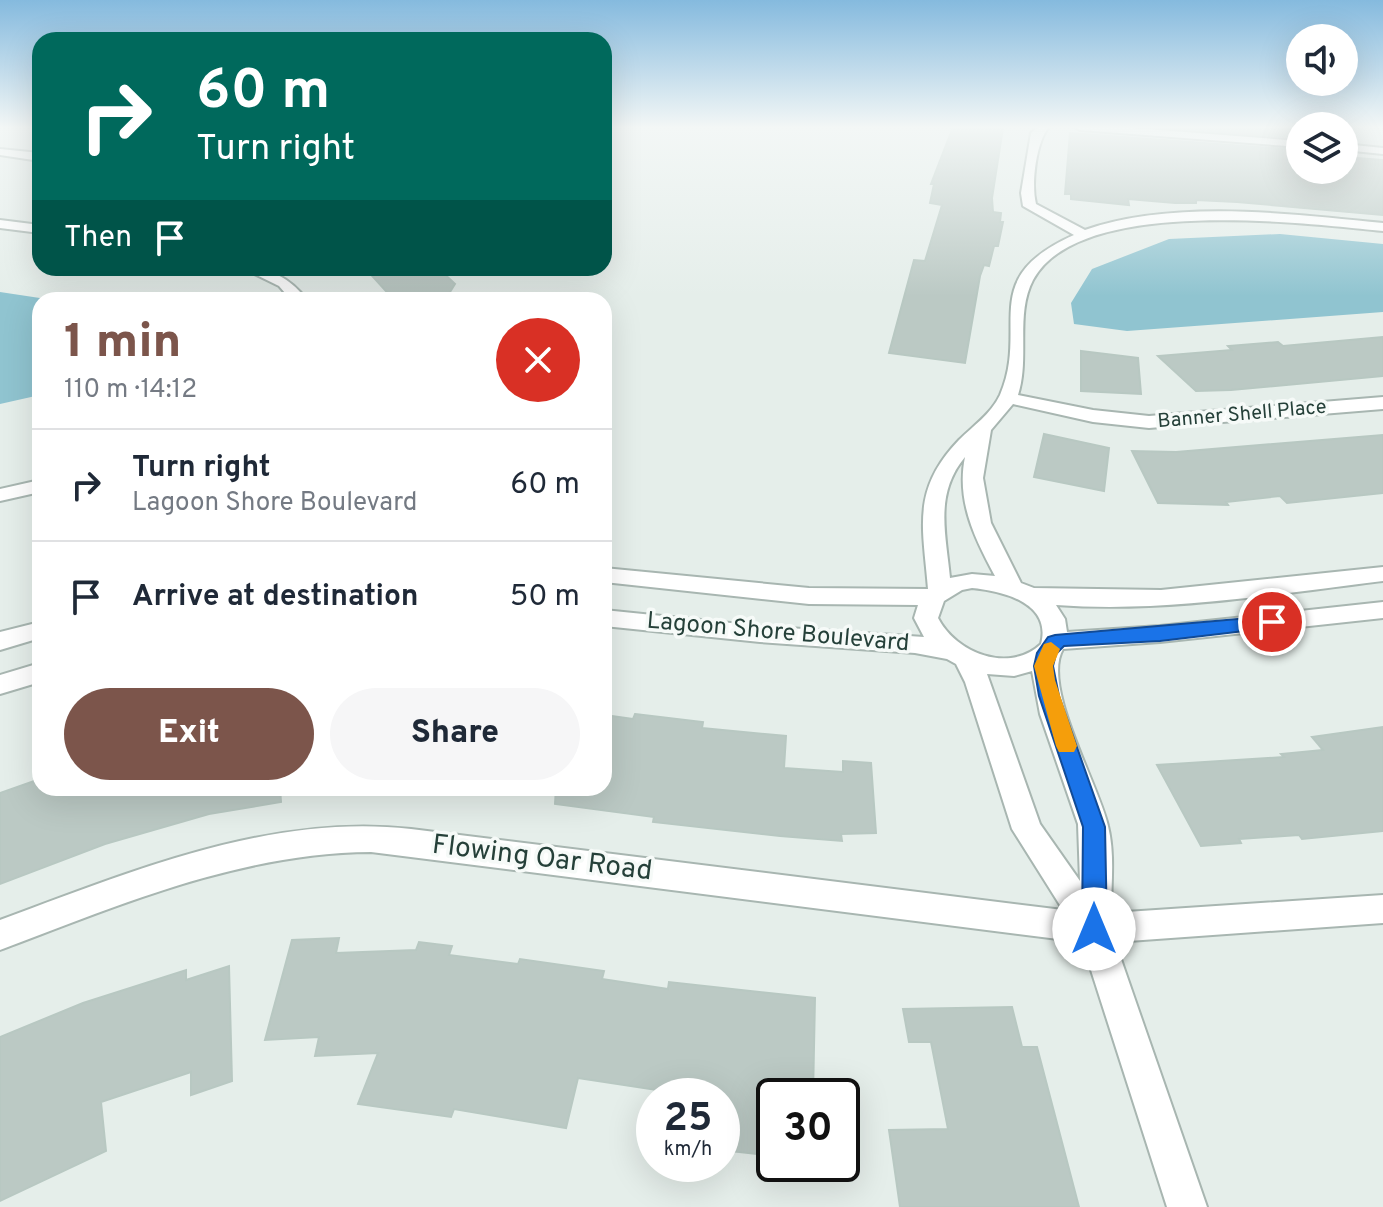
<!DOCTYPE html>
<html lang="en">
<head>
<meta charset="utf-8">
<style>
	:root { --surface:#fff; --page:#f6f6f7; --text:#1f2937; --muted:#747a83; --line:#e0e1e3; --accent:#7c554b }
	body { margin:0; font-family:Overpass,sans-serif; background:var(--page); color:var(--text); height:100vh; display:flex; flex-direction:column; font-size:30px; white-space:nowrap }
	* { box-sizing:border-box; margin:0 }
	p { font-size:26px; color:var(--muted) }
	.icon { flex:none; width:44px; height:44px; fill:none; stroke:currentColor; stroke-width:2; stroke-linecap:round; stroke-linejoin:round }
	.map { position:relative; flex:1; overflow:hidden }
	.sheet { position:absolute; left:32px; top:292px; width:580px; height:504px; display:flex; flex-direction:column; background:var(--surface); border-radius:24px; box-shadow:0 8px 32px #0002 }
	.sheet>* { flex:none }
	.top-card { position:absolute; left:32px; top:32px; width:580px; height:244px; border-radius:24px; box-shadow:0 8px 32px #0002; background:#00695c; color:#fff; overflow:hidden }
	.tools { position:absolute; left:1286px; top:24px; display:grid; gap:16px }
	.tools a { display:grid; place-items:center; width:72px; height:72px; border-radius:50%; background:var(--surface); box-shadow:0 8px 32px #0002; font-size:40px }
	.speed { position:absolute; left:636px; top:1078px; display:flex; gap:16px; font-size:40px; font-weight:700; text-align:center }
	.speed>* { display:grid; place-content:center; width:104px; height:104px; border-radius:50%; background:var(--surface); box-shadow:0 8px 32px #0002; line-height:1 }
	.speed small { font-size:20px; font-weight:400 }
	.speed .limit { border:4px solid #111; border-radius:12px; background:#fff; color:#111 }
	.pin { position:absolute; display:grid; place-items:center; width:68px; height:68px; color:#fff; margin:-34px; border:4px solid #fff; border-radius:50%; box-shadow:0 2px 8px #0007 }
	.me { position:absolute; width:88px; margin:-44px; rotate:0deg; stroke-linejoin:round; filter:drop-shadow(0 0 6px #0008) }
	.turn { display:flex; align-items:center; gap:28px; height:168px; padding:0 32px; font-size:36px }
	.turn .icon { width:104px; height:104px; stroke-width:2.5 }
	.turn b { display:block; font-size:56px; line-height:68px }
	.then { display:flex; align-items:center; height:76px; padding:0 32px; background:#0003; gap:16px; font-size:30px }
	.round { display:grid; place-items:center; flex:none; width:84px; height:84px; border-radius:42px; background:var(--page) }
	.summary { display:flex; align-items:center; justify-content:space-between; height:136px; padding:0 32px }
	h1 { font-size:48px; font-weight:800; line-height:60px; color:var(--accent) }
	.button { display:flex; gap:16px; margin-top:auto; padding:16px 32px }
	.button a { flex:1; height:92px; border-radius:48px; background:var(--accent); color:#fff; font-size:32px; font-weight:800; line-height:92px; text-align:center }
	.button a+a { background:var(--page); color:var(--text) }
	ul { padding:0; list-style:none }
	li { display:flex; align-items:center; gap:24px; height:112px; padding:0 32px; border-top:2px solid var(--line) }
	li div { flex:1 }
	li b { display:block; font-size:30px }
	li em { font-style:normal }
	.map>svg:first-child { display:block }
</style>
</head>
<body>
<div class="map">
<svg width="1383" height="1207" viewBox="0 0 1383 1207">
	<rect width="100%" height="100%" fill="#e5eeea"/>
	<path fill="#90c4d0" d="M1280 234 1383 244V312L1127 331 1074 324 1071 303 1092 269 1169 239Z
		M0 292 53 300H40V395L0 404Z"/>
	<path fill="#bbc9c4" stroke="#b8c8c2" stroke-width="2" d="M953 127 1003 128 992 198 993 212 1001 213 1000 222H1003L998 246H994L989 266 984 265 980 276 965 363 889 353 914 260 925 261 942 205 930 203 934 184H931Z
		M1154 127H1300V138Z
		M1070 133 1300 150V170H1344V157L1383 160V215L1237 202 1196 200V203H1175L1128 199 1129 205 1071 199V194H1065Z
		M365 268H438L455 284 445 300H394Z
		M1383 337V376L1231 390 1196 391 1158 356 1232 350 1228 346 1278 342 1283 346Z
		M1081 351 1138 358 1141 394 1081 391Z
		M1044 434 1109 448 1104 491 1034 477Z
		M1383 435V493L1287 503 1280 496 1226 502 1228 505 1158 503 1132 451 1176 452Z
		M635 714 703 722 702 728 786 736 784 768 843 772V761L871 763 876 833 841 834 842 841 780 836 653 822 654 817 555 804 556 788H604V715L633 719Z
		M1383 727V831L1302 839 1299 835 1239 839 1241 843 1201 846 1157 765 1284 757 1281 754 1323 750 1312 737Z
		M40 779V788H280L281 802 209 814 105 844 0 884V793Z
		M339 938 336 953 416 950 419 942 452 946 449 955 518 964 520 959 604 971 602 979 668 989 669 982 815 998 813 1096H774V1156L722 1150V1096H656L657 1090 578 1078 566 1128 454 1109 451 1117 358 1104 378 1053 315 1056 319 1037 265 1040 292 940Z
		M229 966 232 1081 191 1095V1072L101 1102 106 1151 0 1201V1037L83 1003 186 970V980Z
		M1012 1007 1022 1047H1037L1079 1207H900L889 1130 948 1129 931 1042H909L903 1009Z"/>
	<g fill="none" stroke-linecap="round" stroke-linejoin="round">
		<defs>
			<path id="minor" d="M1038 127H1049C1036 142 1031 184 1036 204L1085 230C1175 199 1290 214 1383 223V231C1302 223 1079 195 1033 280 1015 314 1030 358 1018 395L1093 410 1149 416 1383 397V409L1149 428 1093 422 1013 404 991 430 983 478 991 523 1021 583 1034 588 1161 590 1383 567V581C1275 594 1165 613 1056 605L1065 619 1067 632 1160 626 1383 602V618L1160 642 1063 649C1041 686 1099 785 1108 826 1115 854 1111 885 1111 913L1383 895V923L1115 942 1207 1207H1167L1082 942 371 852C240 853 120 905 0 950V920C130 872 270 813 411 829L1063 910 1012 829 965 682 956 664 947 659 915 653 760 642 604 626V610L760 626 924 637 914 618 918 605 809 604 604 582V568L809 588 928 589C923 527 911 490 959 440 973 426 991 414 1000 395 1030 326 975 279 1074 235L1023 206 1021 193 1031 133ZM965 457C956 501 975 539 995 576L972 574 950 578C946 534 934 494 965 457ZM972 588C1003 591 1052 603 1041 644 1009 674 956 653 938 618L944 601 962 590ZM1032 671 1040 714 1078 824 1080 881 1040 824 987 674 1014 676Z
				M1075 127H1119L1300 141V147L1080 130Z
				M1344 144 1383 148V154L1344 150Z
				M0 149 40 153V161L0 155Z
				M0 220 40 225V233L0 228Z
				M242 268C270 268 289 277 307 300H291L279 286Z
				M40 480V492L0 501V489Z
				M40 622V638L0 650V632Z
				M40 663V682L0 694V675Z"/>
		</defs>
		<use href="#minor" stroke="#a8b6b1" stroke-width="4"/>
		<use href="#minor" fill="#fff" fill-rule="evenodd"/>
	</g>
	<linearGradient id="sky" x2="0" y2="1"><stop stop-color="#85bade"/><stop offset="0.43" stop-color="#f3f7f6"/><stop offset="1" stop-color="#f3f7f6" stop-opacity="0"/></linearGradient>
	<rect width="1383" height="296" fill="url(#sky)"/>
	<path fill="#1a73e8" stroke="#114b97" stroke-width="2" d="M1272 616 1278 618 1281 622 1278 627 1160 641 1064 646 1056 654 1053 666 1059 696 1105 827 1107 929 1103 937 1094 940 1086 937 1082 929 1083 827 1039 696 1034 666 1037 653 1048 637 1055 635Z"/>
	<path fill="#f59e0b" d="M1051 642 1060 649 1053 666 1055 680 1077 746 1074 752H1059L1056 746 1034 666 1044 644Z"/>
	<g text-anchor="middle" dominant-baseline="central" stroke-width="7" stroke-linejoin="round" paint-order="stroke">
		<g font-size="20" fill="#254039" stroke="#f6faf8">
			<text transform="translate(1242 415) rotate(-5)">Banner Shell Place</text>
		</g>
		<g font-size="24" fill="#254039" stroke="#f6faf8">
			<text transform="translate(778 633) rotate(5)">Lagoon Shore Boulevard</text>
		</g>
		<g font-size="28" fill="#254039" stroke="#f6faf8">
			<text transform="translate(542 859) rotate(7)">Flowing Oar Road</text>
		</g>
	</g>
</svg>
<div class="tools">
<a><svg class="icon" aria-label="sound" viewBox="0 0 24 24"><path d="M4 9h4l5-4v14l-5-4H4zM17 9q2 3 0 6"/></svg></a>
<a><svg class="icon" aria-label="layers" viewBox="0 0 24 24"><path d="M12 4l9 5-9 5-9-5zM3 14l9 5 9-5"/></svg></a>
</div>
<div class="speed"><div>25<small>km/h</small></div><div class="limit">30</div></div>
<div class="pin" style="left:1272px;top:622px;background:#d93025"><svg class="icon" aria-label="arrive" viewBox="0 0 24 24"><path d="M6 21V4h12l-3 4 3 4H6"/></svg></div>
<svg class="me" style="left:1094px;top:929px" viewBox="-20 -20 40 40"><circle r="19" fill="#fff"/><path d="M0-13L10 11 0 6-10 11z" fill="#1a73e8"/></svg>
<div class="top-card">
<div class="turn"><svg class="icon" aria-label="right" viewBox="0 0 24 24"><path d="M7 20v-9h11M14 6l5 5-5 5"/></svg><div><b>60 m</b>Turn right</div></div>
<div class="then">Then<svg class="icon" aria-label="arrive" viewBox="0 0 24 24"><path d="M6 21V4h12l-3 4 3 4H6"/></svg></div>
</div>
<section class="sheet">
<div class="summary"><div><h1>1 min</h1><p>110 m · 14:12</p></div><a class="round" style="background:#d93025;color:#fff"><svg class="icon" aria-label="close" viewBox="0 0 24 24"><path d="M6 6l12 12M18 6L6 18"/></svg></a></div>
<ul>
<li><svg class="icon" aria-label="right" viewBox="0 0 24 24"><path d="M7 20v-9h11M14 6l5 5-5 5"/></svg><div><b>Turn right</b><p>Lagoon Shore Boulevard</p></div><em>60 m</em></li>
<li><svg class="icon" aria-label="arrive" viewBox="0 0 24 24"><path d="M6 21V4h12l-3 4 3 4H6"/></svg><div><b>Arrive at destination</b></div><em>50 m</em></li>
</ul>
<div class="button"><a>Exit</a><a>Share</a></div>
</section>
</div>
</body>
</html>
